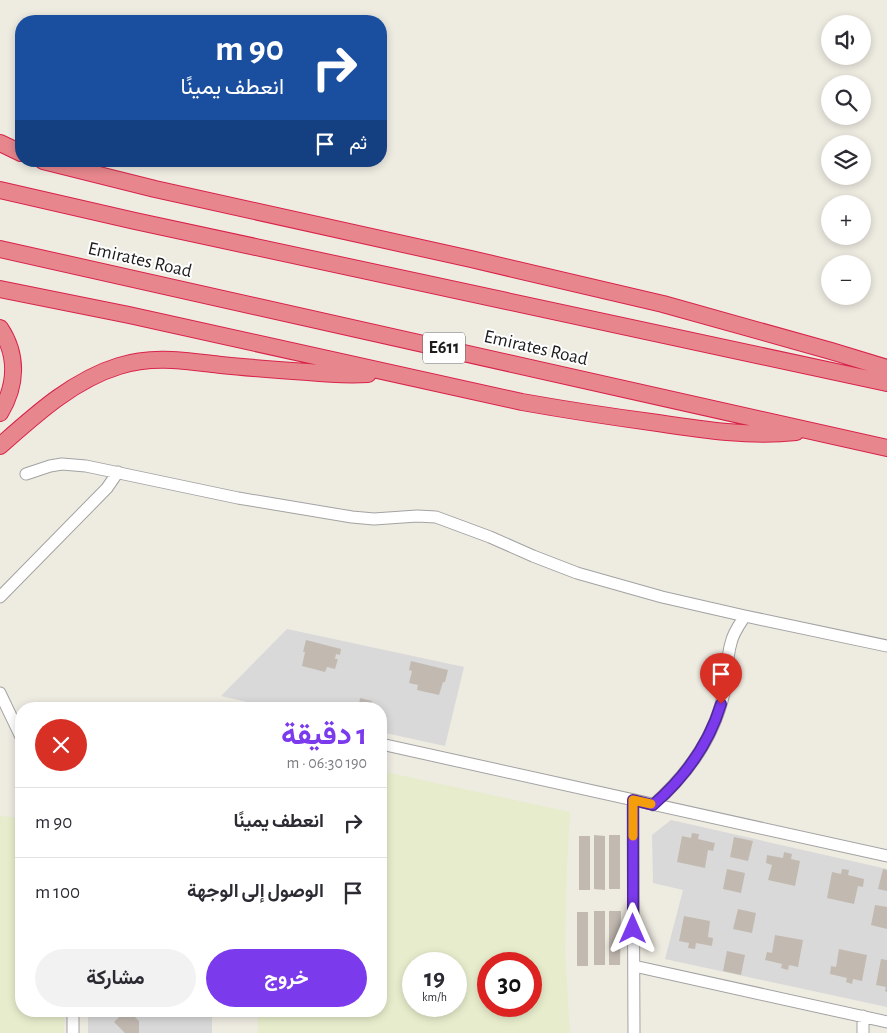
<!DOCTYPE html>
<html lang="ar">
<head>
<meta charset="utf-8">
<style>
	:root { --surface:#fff; --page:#f2f2f3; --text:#2b2b33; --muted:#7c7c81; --line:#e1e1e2; --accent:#7c3aed }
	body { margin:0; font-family:"Alegreya Sans",Vazirmatn,sans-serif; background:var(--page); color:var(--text); direction:rtl; height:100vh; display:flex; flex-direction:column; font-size:19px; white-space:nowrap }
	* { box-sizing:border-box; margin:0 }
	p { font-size:16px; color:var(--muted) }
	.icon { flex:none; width:28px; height:28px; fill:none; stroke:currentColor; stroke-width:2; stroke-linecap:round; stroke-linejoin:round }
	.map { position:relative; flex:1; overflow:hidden; direction:ltr }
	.panel { position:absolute; left:15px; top:702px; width:372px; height:315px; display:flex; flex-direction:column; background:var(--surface); border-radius:20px; box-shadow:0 2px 8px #0003; direction:rtl }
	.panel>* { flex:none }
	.top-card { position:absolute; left:15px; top:15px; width:372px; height:152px; border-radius:20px; box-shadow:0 2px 8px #0003; direction:rtl; background:#1a4fa0; color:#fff; overflow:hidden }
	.fabs { position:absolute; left:821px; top:15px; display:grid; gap:10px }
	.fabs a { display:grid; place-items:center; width:50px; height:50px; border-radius:50%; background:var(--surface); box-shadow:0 2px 8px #0003; font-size:25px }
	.speed { position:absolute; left:402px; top:952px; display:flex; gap:10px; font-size:25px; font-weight:700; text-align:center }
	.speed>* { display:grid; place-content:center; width:65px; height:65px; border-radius:50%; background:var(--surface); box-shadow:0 2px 8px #0003; line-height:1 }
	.speed small { font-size:12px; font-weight:400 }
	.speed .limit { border:8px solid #d22; background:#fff; color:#111 }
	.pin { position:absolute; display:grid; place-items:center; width:42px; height:42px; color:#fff; margin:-51px -21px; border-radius:50% 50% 50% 0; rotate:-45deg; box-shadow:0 0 5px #0007 }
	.pin .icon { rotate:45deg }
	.me { position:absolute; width:55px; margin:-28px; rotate:0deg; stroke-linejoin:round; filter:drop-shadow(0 0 4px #0008) }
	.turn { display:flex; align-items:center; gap:18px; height:105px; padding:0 20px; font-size:22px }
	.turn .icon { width:65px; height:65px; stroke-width:2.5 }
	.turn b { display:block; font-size:35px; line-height:42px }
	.then { display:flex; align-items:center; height:48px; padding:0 20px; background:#0003; gap:10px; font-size:19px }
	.round { display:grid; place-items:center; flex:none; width:52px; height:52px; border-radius:26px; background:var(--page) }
	.overview { display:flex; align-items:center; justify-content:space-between; height:85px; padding:0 20px }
	h1 { font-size:30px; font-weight:700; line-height:38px; color:var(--accent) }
	.cta { display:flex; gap:10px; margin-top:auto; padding:10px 20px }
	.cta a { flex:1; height:58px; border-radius:30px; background:var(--accent); color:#fff; font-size:20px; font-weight:700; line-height:58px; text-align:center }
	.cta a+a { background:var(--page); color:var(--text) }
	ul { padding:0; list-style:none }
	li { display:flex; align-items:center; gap:15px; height:70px; padding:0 20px; border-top:1px solid var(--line) }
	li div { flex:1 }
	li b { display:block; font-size:19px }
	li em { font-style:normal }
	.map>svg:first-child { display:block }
</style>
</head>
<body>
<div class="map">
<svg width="887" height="1033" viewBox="0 0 887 1033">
	<rect width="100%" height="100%" fill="#eeebe1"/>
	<path fill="#dad9d9" d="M287 629 464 667 445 746 381 732V709H278L221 696Z
		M671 820 887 869V1007L665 959 683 890 653 883 652 835Z
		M88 1011H212V1033H88Z"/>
	<path fill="#e7edcc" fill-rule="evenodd" d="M381 771 570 812 567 866 565 951 570 1033H258V1011H381ZM414 964H456V1006H414ZM489 964H531V1006H489Z
		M0 816 21 818V1011H64V1033H0Z"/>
	<path fill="#c2bab1" d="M306 640 341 649 340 655 336 654 335 659H338L335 669 327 667 325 672 302 666 305 652H303Z
		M411 661 448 670 445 682H443L439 695 417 690 418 685 409 683 412 671 409 670Z
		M360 698 372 701 371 705 374 706V709H353L355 703 359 704Z
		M692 833 699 834 698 839 715 843 713 851 708 850 705 868 677 862 682 836 691 838Z
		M594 835 605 836V890L594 889Z
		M609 835H620V889H609Z
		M579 836H590V890H579Z
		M734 837 753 841 748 861 730 857Z
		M784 852 792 854 791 859 800 861 795 886 768 880 772 865 766 863 767 855 783 858Z
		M727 869 745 873 741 893 723 889Z
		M842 869 849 870 848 875 864 879 863 887 858 886 854 904 827 898 832 872 841 874Z
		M883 869 887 870V891L878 889Z
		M875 905 887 907V929L871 925Z
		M738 909 756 913 752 933 733 929Z
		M594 911H605V965H594Z
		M609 911H621L620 965H609Z
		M577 912H588V966H577Z
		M684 916 710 921 708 937 713 938 712 946 696 943 695 949 688 948 689 943 679 941Z
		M775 935 803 940 798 967 789 965 788 970 781 968 782 964 765 960 767 952 772 953Z
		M839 949 867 955 862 981 853 979 852 984 846 982 847 978 830 974 831 966 836 967Z
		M727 951 745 955 741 975 723 971Z
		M881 959 887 960V992L885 991 886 987 876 985Z
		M125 1011H129L139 1021V1033H125L114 1022Z"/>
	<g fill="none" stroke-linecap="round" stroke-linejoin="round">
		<defs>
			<path id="minor" d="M26 474 50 466 62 464 86 466 238 498 352 517 374 519 417 516 436 517 490 537 533 556 577 573 662 597 745 616 887 646
				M0 597 107 488 118 472
				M0 693 21 737
				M381 744 887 856
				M633 800 634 1033
				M653 805C687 775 714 737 724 693 728 677 726 659 731 643 733 633 739 625 745 616
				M634 966 887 1022
				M73 1011V1033
				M863 1016V1033"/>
			<path id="highway" d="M0 143 21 153
				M43 161 155 189 471 259 663 304 831 351 887 368
				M0 190 135 221 887 383
				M0 249 887 448
				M0 289 129 315 522 402C567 410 613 417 658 423 704 430 750 437 796 432
				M0 328C18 355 17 385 0 413
				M0 446C35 415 73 380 119 366 153 355 186 361 221 365 250 368 279 370 308 372 328 374 348 375 368 374"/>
		</defs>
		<use href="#minor" stroke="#a3a3a3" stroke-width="13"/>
		<use href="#highway" stroke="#d9224a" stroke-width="18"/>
		<use href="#minor" stroke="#fff" stroke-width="11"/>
		<use href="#highway" stroke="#e7878d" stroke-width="16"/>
	</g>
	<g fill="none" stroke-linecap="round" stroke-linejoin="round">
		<defs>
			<path id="route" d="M633 929V800L653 805C684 778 709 744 721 704"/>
		</defs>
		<use href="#route" stroke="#51269a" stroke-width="12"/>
		<use href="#route" stroke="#7c3aed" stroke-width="9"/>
		<path stroke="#f59e0b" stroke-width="9" d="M633 836V800L651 804"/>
	</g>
	<g text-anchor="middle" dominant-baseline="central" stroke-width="4" stroke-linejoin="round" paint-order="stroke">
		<rect fill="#fff" stroke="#606060" stroke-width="1" x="423" y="332.5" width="42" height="31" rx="4"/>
		<g font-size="18" font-weight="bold" fill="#1c1c1c">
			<text x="444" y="348">E611</text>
		</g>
		<g font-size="19" fill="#1c1c1c" stroke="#fff">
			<text transform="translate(140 260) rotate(13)">Emirates Road</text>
			<text transform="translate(536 348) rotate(13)">Emirates Road</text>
		</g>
	</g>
</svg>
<div class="fabs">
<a><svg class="icon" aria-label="sound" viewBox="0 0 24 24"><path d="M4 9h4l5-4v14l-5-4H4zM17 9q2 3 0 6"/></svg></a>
<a><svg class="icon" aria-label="search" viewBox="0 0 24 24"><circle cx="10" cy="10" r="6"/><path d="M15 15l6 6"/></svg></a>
<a><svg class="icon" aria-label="layers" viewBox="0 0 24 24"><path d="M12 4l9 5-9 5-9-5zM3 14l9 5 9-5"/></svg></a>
<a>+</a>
<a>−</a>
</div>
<div class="speed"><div>19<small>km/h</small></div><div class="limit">30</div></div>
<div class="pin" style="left:721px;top:704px;background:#d93025"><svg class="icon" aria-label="arrive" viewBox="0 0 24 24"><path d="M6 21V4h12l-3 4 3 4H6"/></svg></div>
<svg class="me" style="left:633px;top:929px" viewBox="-20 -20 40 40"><path d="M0-17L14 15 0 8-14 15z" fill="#7c3aed" stroke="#fff" stroke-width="4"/></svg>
<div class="top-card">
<div class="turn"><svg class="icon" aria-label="right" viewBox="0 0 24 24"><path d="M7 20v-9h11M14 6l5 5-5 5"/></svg><div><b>90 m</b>انعطف يمينًا</div></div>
<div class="then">ثم<svg class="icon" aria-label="arrive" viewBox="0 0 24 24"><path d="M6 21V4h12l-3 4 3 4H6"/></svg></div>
</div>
<section class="panel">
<div class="overview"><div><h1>1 دقيقة</h1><p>190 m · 06:30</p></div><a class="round" style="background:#d93025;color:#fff"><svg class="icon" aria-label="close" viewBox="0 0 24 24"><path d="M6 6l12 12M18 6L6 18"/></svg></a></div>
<ul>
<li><svg class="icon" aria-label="right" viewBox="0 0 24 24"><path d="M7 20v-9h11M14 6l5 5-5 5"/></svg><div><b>انعطف يمينًا</b></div><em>90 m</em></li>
<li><svg class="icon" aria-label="arrive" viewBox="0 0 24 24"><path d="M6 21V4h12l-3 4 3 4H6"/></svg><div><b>الوصول إلى الوجهة</b></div><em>100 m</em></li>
</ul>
<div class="cta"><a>خروج</a><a>مشاركة</a></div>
</section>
</div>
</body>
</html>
